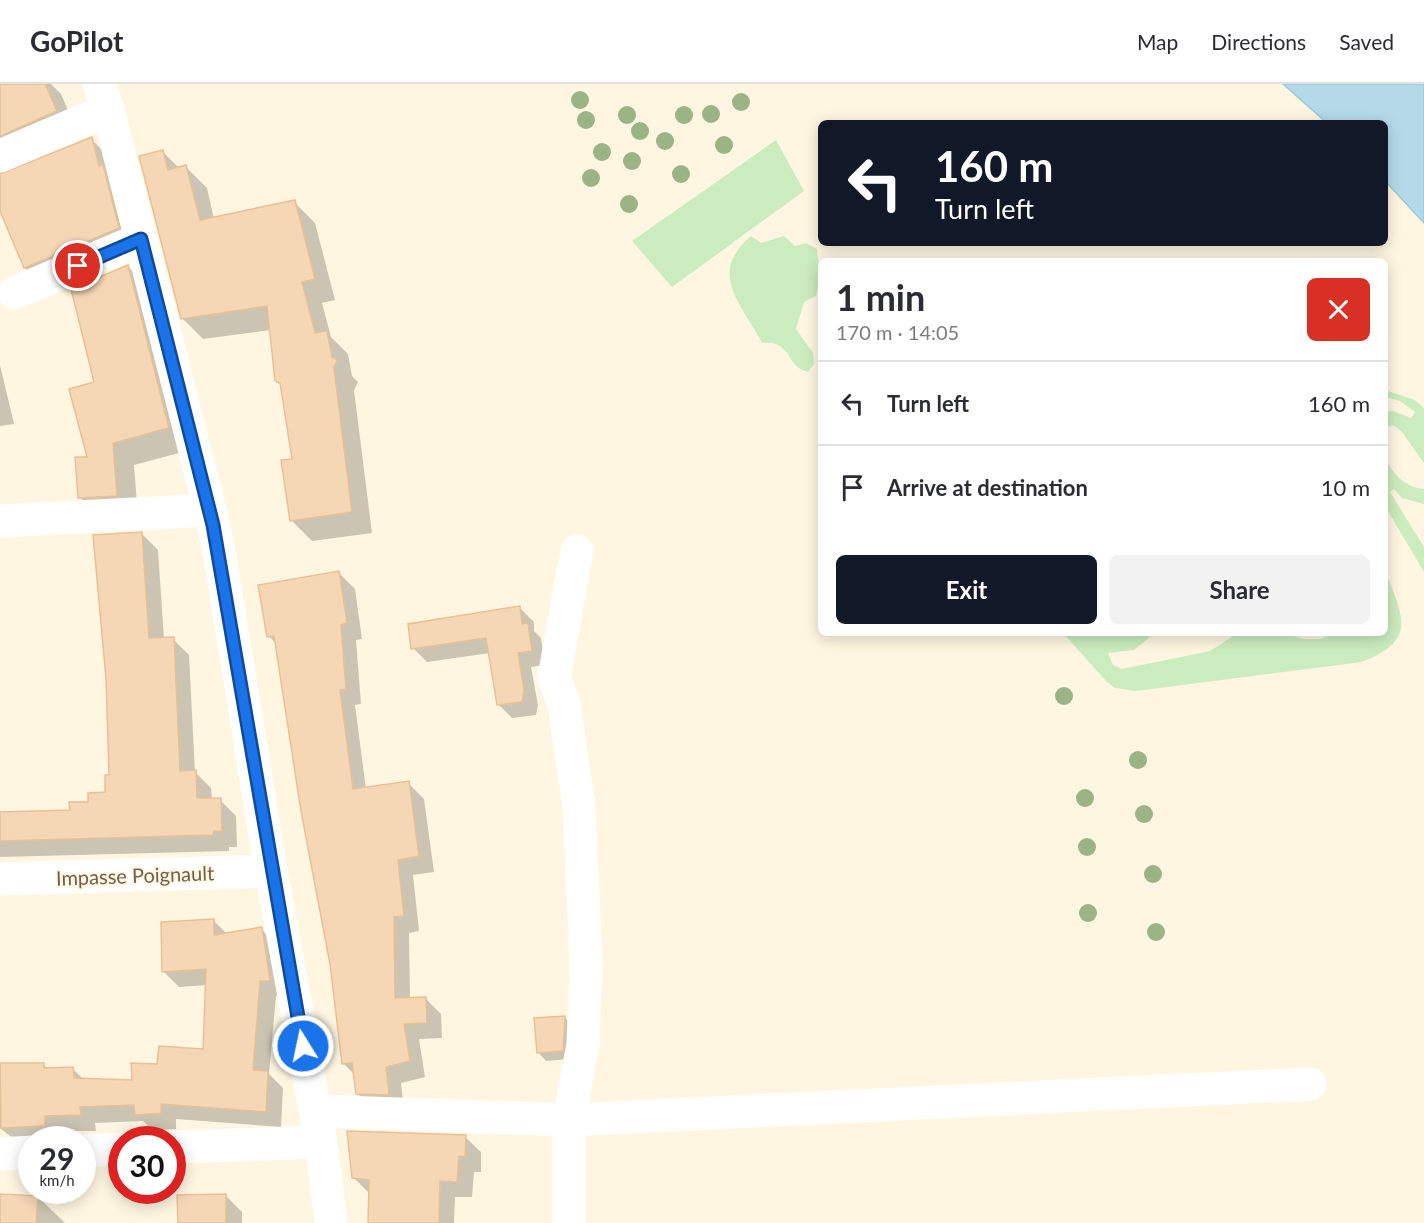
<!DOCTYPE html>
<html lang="en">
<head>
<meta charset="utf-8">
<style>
	:root { --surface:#fff; --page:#f2f2f3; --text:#2b2b33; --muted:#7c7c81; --line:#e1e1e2; --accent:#111827 }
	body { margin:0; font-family:Lato,sans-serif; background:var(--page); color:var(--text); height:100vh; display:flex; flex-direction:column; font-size:22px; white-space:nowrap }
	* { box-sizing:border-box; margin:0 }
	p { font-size:20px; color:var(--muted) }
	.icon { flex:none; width:33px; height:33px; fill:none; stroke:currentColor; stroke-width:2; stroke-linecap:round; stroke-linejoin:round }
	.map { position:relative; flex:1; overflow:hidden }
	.sheet { position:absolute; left:818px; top:174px; width:570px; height:378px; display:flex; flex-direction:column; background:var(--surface); border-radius:9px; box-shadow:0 3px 15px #0003 }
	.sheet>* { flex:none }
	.hud { position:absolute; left:818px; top:36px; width:570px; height:126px; border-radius:9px; box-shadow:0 3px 15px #0003; background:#111827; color:#fff; overflow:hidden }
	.speed { position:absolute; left:18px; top:1042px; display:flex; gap:12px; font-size:30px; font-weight:700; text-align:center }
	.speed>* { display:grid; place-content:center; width:78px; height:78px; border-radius:50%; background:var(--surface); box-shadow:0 3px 15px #0003; line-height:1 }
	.speed small { font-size:15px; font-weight:400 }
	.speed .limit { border:9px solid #d22; background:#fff; color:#111 }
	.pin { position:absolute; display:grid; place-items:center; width:51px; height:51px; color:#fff; margin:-26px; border:3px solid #fff; border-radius:50%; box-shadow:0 2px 6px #0007 }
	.me { position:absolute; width:66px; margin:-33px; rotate:350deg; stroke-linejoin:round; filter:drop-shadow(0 0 4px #0008) }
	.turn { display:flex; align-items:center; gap:21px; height:126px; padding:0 18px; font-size:27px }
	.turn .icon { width:78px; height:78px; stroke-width:2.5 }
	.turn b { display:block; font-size:42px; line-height:51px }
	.round { display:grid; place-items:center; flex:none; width:63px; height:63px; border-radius:9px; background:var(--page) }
	.overview { display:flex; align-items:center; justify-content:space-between; height:102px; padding:0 18px }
	h1 { font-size:36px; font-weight:700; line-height:45px }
	.button { display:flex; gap:12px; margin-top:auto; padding:12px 18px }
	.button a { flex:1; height:69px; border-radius:9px; background:var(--accent); color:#fff; font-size:24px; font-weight:700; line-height:69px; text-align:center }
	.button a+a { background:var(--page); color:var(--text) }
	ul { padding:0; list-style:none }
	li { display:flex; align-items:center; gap:18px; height:84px; padding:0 18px; border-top:2px solid var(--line) }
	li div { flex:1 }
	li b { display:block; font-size:22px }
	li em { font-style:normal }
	header { display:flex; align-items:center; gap:36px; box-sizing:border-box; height:84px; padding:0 30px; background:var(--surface); border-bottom:2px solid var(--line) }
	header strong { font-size:28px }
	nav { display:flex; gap:33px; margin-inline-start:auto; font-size:21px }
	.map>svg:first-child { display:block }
</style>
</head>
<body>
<header>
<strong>GoPilot</strong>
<nav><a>Map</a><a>Directions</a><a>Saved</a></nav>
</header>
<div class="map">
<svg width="1424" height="1139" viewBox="0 0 1424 1139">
	<rect width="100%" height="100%" fill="#fef6e0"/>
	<path fill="#cbecbe" d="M776 56 804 107 672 203 632 157Z
		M751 152 761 159 784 152 795 162 806 159 817 165 820 195 816 212 804 218 796 245 813 269 814 280 808 288C785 283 793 256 762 259 741 219 707 189 751 152Z
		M1385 306 1415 316 1424 324V379L1402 348 1393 341 1385 344V328L1393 327 1411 334 1415 328 1400 317 1385 313Z
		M1384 371C1392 389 1404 403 1424 405V420L1402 414 1394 405 1390 408 1424 463V488L1385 422Z
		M1385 486C1403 533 1418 556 1362 578L1136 607 1115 604 1107 598 1063 549H1085L1090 552 1095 549H1155L1134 566 1108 569 1113 581 1122 585 1210 567 1238 549H1280L1303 555H1321L1336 549H1384Z"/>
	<path fill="#b4dae9" stroke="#99c9db" stroke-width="1.5" d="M1283 0H1424V139L1385 97 1384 39H1327Z"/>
	<path fill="#0003" d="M11 0H51L61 10 78 49 7 82 3 91 91 55 113 77 140 166 47 205 25 184 0 123V5Z
		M163 68 179 84 186 83 207 104 214 135 294 118 315 139 335 216 322 219 331 253 348 270 352 292 358 298 354 306 372 449 312 457 291 436 294 376 283 302 276 296 271 246 203 255 182 234Z
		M128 183 149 204 190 366 134 381 138 433 101 435 80 413 89 374 96 300Z
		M0 281 14 340 0 342Z
		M142 450 158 466 164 555H173L189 571 195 688 211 704 212 716H220L236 732 237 763H229V767L0 773V729L71 728 107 710Z
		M339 489 355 505 362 555 356 556 361 620 355 621 366 705 408 699 424 715 434 788 413 791 419 847 409 849 410 915 425 914 441 930 442 954 419 955 425 993 401 999 404 1026 373 1025 357 1009 355 991 343 979 332 880 276 560 269 552Z
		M520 524 534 538V547L541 554 545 581 531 583 538 621 536 631 512 634 499 621 490 569 427 578 413 564Z
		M213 836 227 850 261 845 277 861 285 912H276L269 990 283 1004 281 1043 176 1035V1045L152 1046 143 1037 95 1039 96 1047H60V1056H32L19 1059 0 1044V979L43 980 49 986 73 985 84 996 134 998 159 982 204 967 207 901 179 903 163 887Z
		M565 934 573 942 570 975 546 977 538 968Z
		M465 1053 481 1068V1088H474L472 1113H455L454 1139H370L369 1109 353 1093Z
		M0 1111 38 1113 65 1139H0Z
		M225 1111 242 1128V1139H179Z"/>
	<path fill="#f5d7b6" stroke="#e9c095" stroke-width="1.5" d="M0 0H45L57 27 0 52Z
		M92 53 99 82 103 81 119 144 24 184 0 127V90Z
		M163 66 168 86 186 81 200 136 295 116 315 195 302 198 315 249 327 247 332 273 337 276 334 284 352 428 290 437 281 376 292 375 280 299 275 297 267 222 181 235 139 72Z
		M128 181 169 344 113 359 117 412 78 414 75 373H87L69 305 94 298 71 205Z
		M142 448 149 554 174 553 180 687 196 686 197 714H221L222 747H214L213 751 0 757V728L70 726 69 718H88V709L105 708V691H109L106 595 93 451Z
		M339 487 347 539 341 541 346 605 340 606 353 705 409 697 419 772 398 776 404 832 394 833 395 914 426 913 427 939 404 940 410 977 386 983 389 1011 356 1010 352 979 342 980 330 880 301 727 274 552 267 553 258 501Z
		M520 522 522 540 528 539 532 567 518 569 524 606 522 618 497 621 486 554 411 565 408 540Z
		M214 835V851L262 843 270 897H260L253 986 268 987 266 1028 161 1020V1029L135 1031 134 1021 80 1023 81 1031 45 1032V1042L1 1044 0 979H44V984L73 983 74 994 132 996 131 979 157 980 159 962 203 965 206 885 162 888 161 838Z
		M565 932 563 967 537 969 534 934Z
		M347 1047 466 1051 465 1073 459 1072 457 1098 440 1097 439 1139H368L369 1096 352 1094Z
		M0 1110 38 1112 36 1139H0Z
		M226 1110V1139H178L177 1111Z"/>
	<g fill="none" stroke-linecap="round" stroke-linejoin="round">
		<path stroke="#fff" stroke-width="33" d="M99 0 108 26 210 426 220 473 271 787 321 1058 331 1139
			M0 72 108 26
			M14 209 141 155
			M0 437 210 426
			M0 795 271 787
			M315 1027 569 1036 1310 1000
			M172 1063 321 1058
			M82 1067 122 1065
			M0 1070 32 1068
			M569 1139V1036L583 960 586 880 579 722 564 621 554 593 577 467"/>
	</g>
	<g fill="#9ab486">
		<circle cx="580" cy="16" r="9"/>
		<circle cx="741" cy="18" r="9"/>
		<circle cx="711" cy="30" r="9"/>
		<circle cx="627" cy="31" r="9"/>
		<circle cx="684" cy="31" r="9"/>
		<circle cx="586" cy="36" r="9"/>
		<circle cx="640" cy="47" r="9"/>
		<circle cx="665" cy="57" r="9"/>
		<circle cx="724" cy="61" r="9"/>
		<circle cx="602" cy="68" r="9"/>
		<circle cx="632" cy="77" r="9"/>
		<circle cx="681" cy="90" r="9"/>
		<circle cx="591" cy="94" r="9"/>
		<circle cx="629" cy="120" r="9"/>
		<circle cx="1064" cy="612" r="9"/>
		<circle cx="1138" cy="676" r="9"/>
		<circle cx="1085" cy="714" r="9"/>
		<circle cx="1144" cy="730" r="9"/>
		<circle cx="1087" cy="763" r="9"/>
		<circle cx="1153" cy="790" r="9"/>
		<circle cx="1088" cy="829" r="9"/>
		<circle cx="1156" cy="848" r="9"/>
	</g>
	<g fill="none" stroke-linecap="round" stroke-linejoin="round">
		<defs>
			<path id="route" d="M78 182 141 155 213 441 303 962"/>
		</defs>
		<use href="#route" stroke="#114b97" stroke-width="15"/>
		<use href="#route" stroke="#1a73e8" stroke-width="10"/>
	</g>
	<g text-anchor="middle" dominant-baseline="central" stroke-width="4.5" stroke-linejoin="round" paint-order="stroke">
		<g font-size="20" fill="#775d46" stroke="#fff9e8">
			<text transform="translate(135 791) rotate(-2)">Impasse Poignault</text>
		</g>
	</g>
</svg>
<div class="speed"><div>29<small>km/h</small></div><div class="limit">30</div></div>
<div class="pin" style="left:78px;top:182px;background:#d93025"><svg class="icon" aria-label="arrive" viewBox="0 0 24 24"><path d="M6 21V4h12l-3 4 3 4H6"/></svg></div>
<svg class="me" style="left:303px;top:962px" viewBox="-20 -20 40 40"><circle r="17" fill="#1a73e8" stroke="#fff" stroke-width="3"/><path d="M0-11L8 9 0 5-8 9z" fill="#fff"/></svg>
<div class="hud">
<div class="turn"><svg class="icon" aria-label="left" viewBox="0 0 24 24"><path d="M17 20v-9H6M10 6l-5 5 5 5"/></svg><div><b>160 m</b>Turn left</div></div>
</div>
<section class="sheet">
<div class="overview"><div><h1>1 min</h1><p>170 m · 14:05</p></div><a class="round" style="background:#d93025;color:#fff"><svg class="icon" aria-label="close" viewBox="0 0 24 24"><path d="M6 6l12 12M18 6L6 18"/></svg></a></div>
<ul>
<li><svg class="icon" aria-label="left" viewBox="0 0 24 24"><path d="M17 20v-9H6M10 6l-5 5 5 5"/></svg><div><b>Turn left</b></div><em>160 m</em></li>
<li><svg class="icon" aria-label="arrive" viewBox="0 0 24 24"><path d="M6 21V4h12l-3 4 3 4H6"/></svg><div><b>Arrive at destination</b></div><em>10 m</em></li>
</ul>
<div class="button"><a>Exit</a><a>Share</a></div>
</section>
</div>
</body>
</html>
